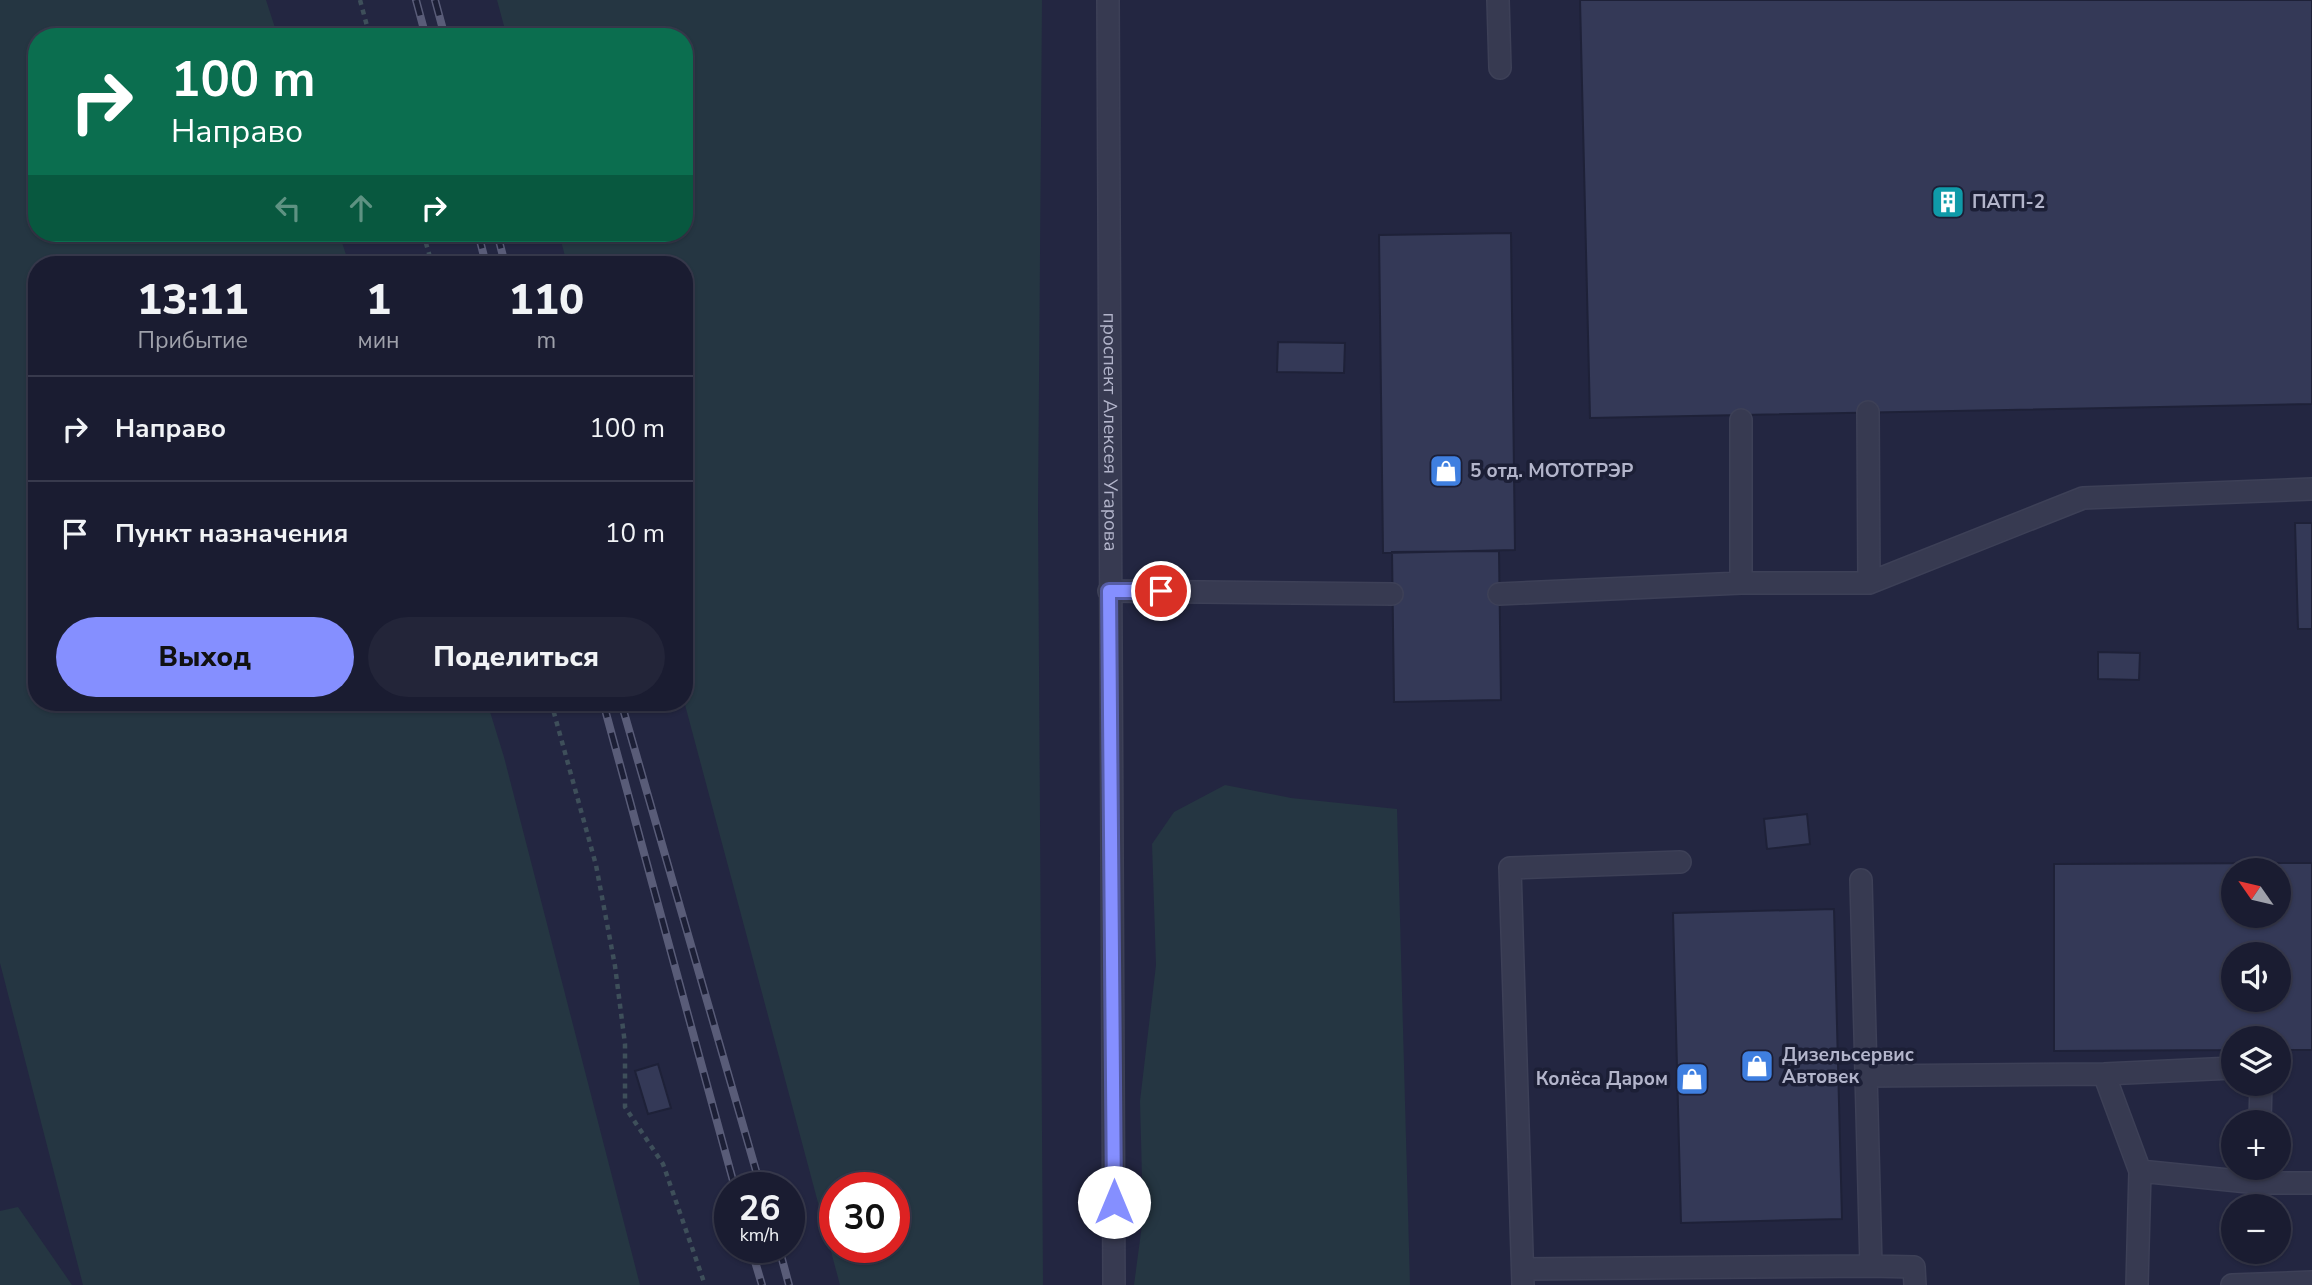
<!DOCTYPE html>
<html lang="ru">
<head>
<meta charset="utf-8">
<style>
	:root { --surface:#1a1c31; --page:#232539; --text:#f1f3f6; --muted:#9fa1ab; --line:#383a4d; --accent:#858fff }
	body { margin:0; font-family:"Nunito Sans",sans-serif; background:var(--page); color:var(--text); height:100vh; display:flex; flex-direction:column; font-size:26px; white-space:nowrap }
	* { box-sizing:border-box; margin:0 }
	p { font-size:23px; color:var(--muted) }
	.icon { flex:none; width:38px; height:38px; fill:none; stroke:currentColor; stroke-width:2; stroke-linecap:round; stroke-linejoin:round }
	.map { position:relative; flex:1; overflow:hidden }
	.drawer { position:absolute; left:28px; top:256px; width:665px; height:455px; display:flex; flex-direction:column; background:var(--surface); border-radius:28px; box-shadow:0 2px 5px #0004,0 0 0 2px var(--line) }
	.drawer>* { flex:none }
	.guide { position:absolute; left:28px; top:28px; width:665px; height:214px; border-radius:28px; box-shadow:0 2px 5px #0004,0 0 0 2px var(--line); background:#0b6e4f; color:#fff; overflow:hidden }
	.needle { width:46px; rotate:304deg }
	.fabs { position:absolute; left:2221px; top:858px; display:grid; gap:14px }
	.fabs a { display:grid; place-items:center; width:70px; height:70px; border-radius:50%; background:var(--surface); box-shadow:0 2px 5px #0004,0 0 0 2px var(--line); font-size:35px }
	.speed { position:absolute; left:714px; top:1172px; display:flex; gap:14px; font-size:35px; font-weight:700; text-align:center }
	.speed>* { display:grid; place-content:center; width:91px; height:91px; border-radius:50%; background:var(--surface); box-shadow:0 2px 5px #0004,0 0 0 2px var(--line); line-height:1 }
	.speed small { font-size:18px; font-weight:400 }
	.speed .limit { border:10px solid #d22; background:#fff; color:#111 }
	.pin { position:absolute; display:grid; place-items:center; width:60px; height:60px; color:#fff; margin:-30px; border:4px solid #fff; border-radius:50%; box-shadow:0 2px 7px #0007 }
	.me { position:absolute; width:77px; margin:-38px; rotate:0deg; stroke-linejoin:round; filter:drop-shadow(0 0 5px #0008) }
	.turn { display:flex; align-items:center; gap:24px; height:147px; padding:0 28px; font-size:32px }
	.turn .icon { width:91px; height:91px; stroke-width:2.5 }
	.turn b { display:block; font-size:49px; line-height:60px }
	.lanes { display:flex; align-items:center; height:66px; padding:0 28px; background:#0003; justify-content:center; gap:35px; direction:ltr }
	.lanes .off { opacity:.35 }
	.eta { display:flex; justify-content:space-evenly; align-items:center; height:119px; text-align:center }
	.eta b { font-size:42px; font-weight:800; line-height:49px }
	.action { display:flex; gap:14px; margin-top:auto; padding:14px 28px }
	.action a { flex:1; height:80px; border-radius:42px; background:var(--accent); color:#111; font-size:28px; font-weight:800; line-height:80px; text-align:center }
	.action a+a { background:var(--page); color:var(--text) }
	ul { padding:0; list-style:none }
	li { display:flex; align-items:center; gap:21px; height:105px; padding:0 28px; border-top:2px solid var(--line) }
	li div { flex:1 }
	li b { display:block; font-size:26px }
	li em { font-style:normal }
	.map>svg:first-child { display:block }
</style>
</head>
<body>
<div class="map">
<svg width="2312" height="1285" viewBox="0 0 2312 1285">
	<rect width="100%" height="100%" fill="#232641"/>
	<path fill="#253642" fill-rule="evenodd" d="M0 0H266L278 37H37V233H339L349 264H37V702H487L504 757 640 1285H83L0 963Z
		M497 0H1042L1038 510 1043 1285H840L684 701V264H567L559 233H684V37H507ZM835 1188H894V1248H835Z
		M1225 785 1291 798 1397 809 1410 1285H1134L1143 1217 1140 1101 1156 965 1152 844 1174 812Z
		M18 1207 72 1285H0V1211Z"/>
	<path fill="#343957" stroke="#1e2138" stroke-width="2" fill-rule="evenodd" d="M1580 0H2312V404L1590 418Z
		M1511 233 1515 550 1383 553 1379 235Z
		M1278 342 1345 343 1344 373 1277 372Z
		M2295 523H2312V629H2298Z
		M1499 551 1501 700 1394 702 1392 552Z
		M2098 652 2140 653 2139 680 2098 679Z
		M1807 814 1810 844 1767 849 1764 819Z
		M2312 863V1050H2278V1038H2233V1050L2054 1051V864ZM2233 870H2278V915H2233ZM2233 954H2278V999H2233Z
		M1834 909 1842 1219 1681 1223 1673 913Z
		M658 1064 671 1108 648 1114 635 1071Z"/>
	<g fill="none" stroke-linecap="round" stroke-linejoin="round">
		<defs>
			<path id="lane" d="M1498 0 1500 68
				M1868 412 1869 583
				M1741 420V583
				M1109 591 1392 594
				M1499 594 1741 583H1869L2083 498 2312 489
				M1861 880 1871 1266 1914 1267 1915 1285
				M2104 1074 2140 1171 2137 1285
				M1867 1076 2104 1074 2233 1068
				M2260 1122 2261 1083
				M2140 1171 2258 1183H2312
				M1523 1269 1871 1266
				M1523 1285 1510 868 1680 862
				M2232 1285 2312 1282"/>
			<g id="street">
				<path id="s1" d="M1108 0 1114 1285"/>
			</g>
		</defs>
		<use href="#lane" stroke="#3d4057" stroke-width="24"/>
		<use href="#street" stroke="#3d4057" stroke-width="24"/>
		<path stroke="#3e4f5a" stroke-width="4.5" stroke-dasharray="5 5" stroke-linecap="butt" d="M360 0 370 37
			M423 233 432 264
			M551 702 596 865 615 966 625 1044V1107L663 1164 705 1285"/>
		<use href="#lane" stroke="#373a51" stroke-width="21"/>
		<use href="#street" stroke="#373a51" stroke-width="21"/>
		<defs>
			<path id="rail" d="M416 0 426 37
				M435 0 445 37
				M478 233 486 264
				M497 233 505 264
				M603 702 735 1188
				M621 702 761 1188
				M751 1248 762 1285
				M779 1248 789 1285"/>
		</defs>
		<use href="#rail" stroke="#595c78" stroke-width="8"/>
		<use href="#rail" stroke="#1c1f36" stroke-width="5" stroke-dasharray="16" stroke-linecap="butt"/>
	</g>
	<g fill="none" stroke-linecap="round" stroke-linejoin="round">
		<defs>
			<path id="route" d="M1114 1202 1109 591H1161"/>
		</defs>
		<use href="#route" stroke="#565da6" stroke-width="18"/>
		<use href="#route" stroke="#858fff" stroke-width="12"/>
	</g>
	<defs>
		<symbol id="building-square" viewBox="-11 -11 22 22"><rect x="-9" y="-9" width="18" height="18" rx="4" fill="#0f9aa8" stroke="#1c1f36"/><path d="M-4-6H4V6H1V3H-1V6H-4ZM-2.5-4.3h1.7v1.8h-1.7ZM.8-4.3h1.7v1.8H.8ZM-2.5-1h1.7V.8h-1.7ZM.8-1h1.7V.8H.8Z" fill="#fff"/></symbol>
		<symbol id="shop-square" viewBox="-11 -11 22 22"><rect x="-9" y="-9" width="18" height="18" rx="4" fill="#3f7fe0" stroke="#1c1f36"/><path d="M-5-2.5h2.3a2.7 3.5 0 0 1 5.4 0H5L5.5 6h-11ZM-1.5-2.5h3a1.5 2.3 0 0 0-3 0Z" fill="#fff"/></symbol>
	</defs>
	<g fill-rule="evenodd">
		<use href="#building-square" x="1929" y="183" width="38" height="38"/>
		<use href="#shop-square" x="1427" y="452" width="38" height="38"/>
		<use href="#shop-square" x="1738" y="1047" width="38" height="38"/>
		<use href="#shop-square" x="1673" y="1060" width="38" height="38"/>
	</g>
	<g text-anchor="middle" dominant-baseline="central" stroke-width="7" stroke-linejoin="round" paint-order="stroke">
		<g font-size="19" font-weight="bold" fill="#b3b5cb" stroke="#1c1f36" text-anchor="start">
			<text x="1972" y="202">ПАТП-2</text>
			<text x="1470" y="471">5 отд. МОТОТРЭР</text>
			<text x="1782" y="1055">Дизельсервис<tspan x="1782" dy="22">Автовек</tspan></text>
			<text x="1668" y="1079" text-anchor="end">Колёса Даром</text>
		</g>
		<g font-size="19" fill="#b3b5cb" stroke="#1c1f36">
			<text stroke="none"><textPath href="#s1" startOffset="432">проспект Алексея Угарова</textPath></text>
		</g>
	</g>
</svg>
<div class="fabs">
<a><svg class="needle" viewBox="-14 -14 28 28"><path d="M0-13l5 13h-10z" fill="#e53935"/><path d="M0 13l5-13h-10z" fill="#9fa1ab"/></svg></a>
<a><svg class="icon" aria-label="sound" viewBox="0 0 24 24"><path d="M4 9h4l5-4v14l-5-4H4zM17 9q2 3 0 6"/></svg></a>
<a><svg class="icon" aria-label="layers" viewBox="0 0 24 24"><path d="M12 4l9 5-9 5-9-5zM3 14l9 5 9-5"/></svg></a>
<a>+</a>
<a>−</a>
</div>
<div class="speed"><div>26<small>km/h</small></div><div class="limit">30</div></div>
<div class="pin" style="left:1161px;top:591px;background:#d93025"><svg class="icon" aria-label="arrive" viewBox="0 0 24 24"><path d="M6 21V4h12l-3 4 3 4H6"/></svg></div>
<svg class="me" style="left:1114px;top:1202px" viewBox="-20 -20 40 40"><circle r="19" fill="#fff"/><path d="M0-13L10 11 0 6-10 11z" fill="#858fff"/></svg>
<div class="guide">
<div class="turn"><svg class="icon" aria-label="right" viewBox="0 0 24 24"><path d="M7 20v-9h11M14 6l5 5-5 5"/></svg><div><b>100 m</b>Направо</div></div>
<div class="lanes"><svg class="icon off" aria-label="left" viewBox="0 0 24 24"><path d="M17 20v-9H6M10 6l-5 5 5 5"/></svg><svg class="icon off" aria-label="ahead" viewBox="0 0 24 24"><path d="M12 20V5M6 11l6-6 6 6"/></svg><svg class="icon" aria-label="right" viewBox="0 0 24 24"><path d="M7 20v-9h11M14 6l5 5-5 5"/></svg></div>
</div>
<section class="drawer">
<div class="eta">
<div><b>13:11</b><p>Прибытие</p></div>
<div><b>1</b><p>мин</p></div>
<div><b>110</b><p>m</p></div>
</div>
<ul>
<li><svg class="icon" aria-label="right" viewBox="0 0 24 24"><path d="M7 20v-9h11M14 6l5 5-5 5"/></svg><div><b>Направо</b></div><em>100 m</em></li>
<li><svg class="icon" aria-label="arrive" viewBox="0 0 24 24"><path d="M6 21V4h12l-3 4 3 4H6"/></svg><div><b>Пункт назначения</b></div><em>10 m</em></li>
</ul>
<div class="action"><a>Выход</a><a>Поделиться</a></div>
</section>
</div>
</body>
</html>
